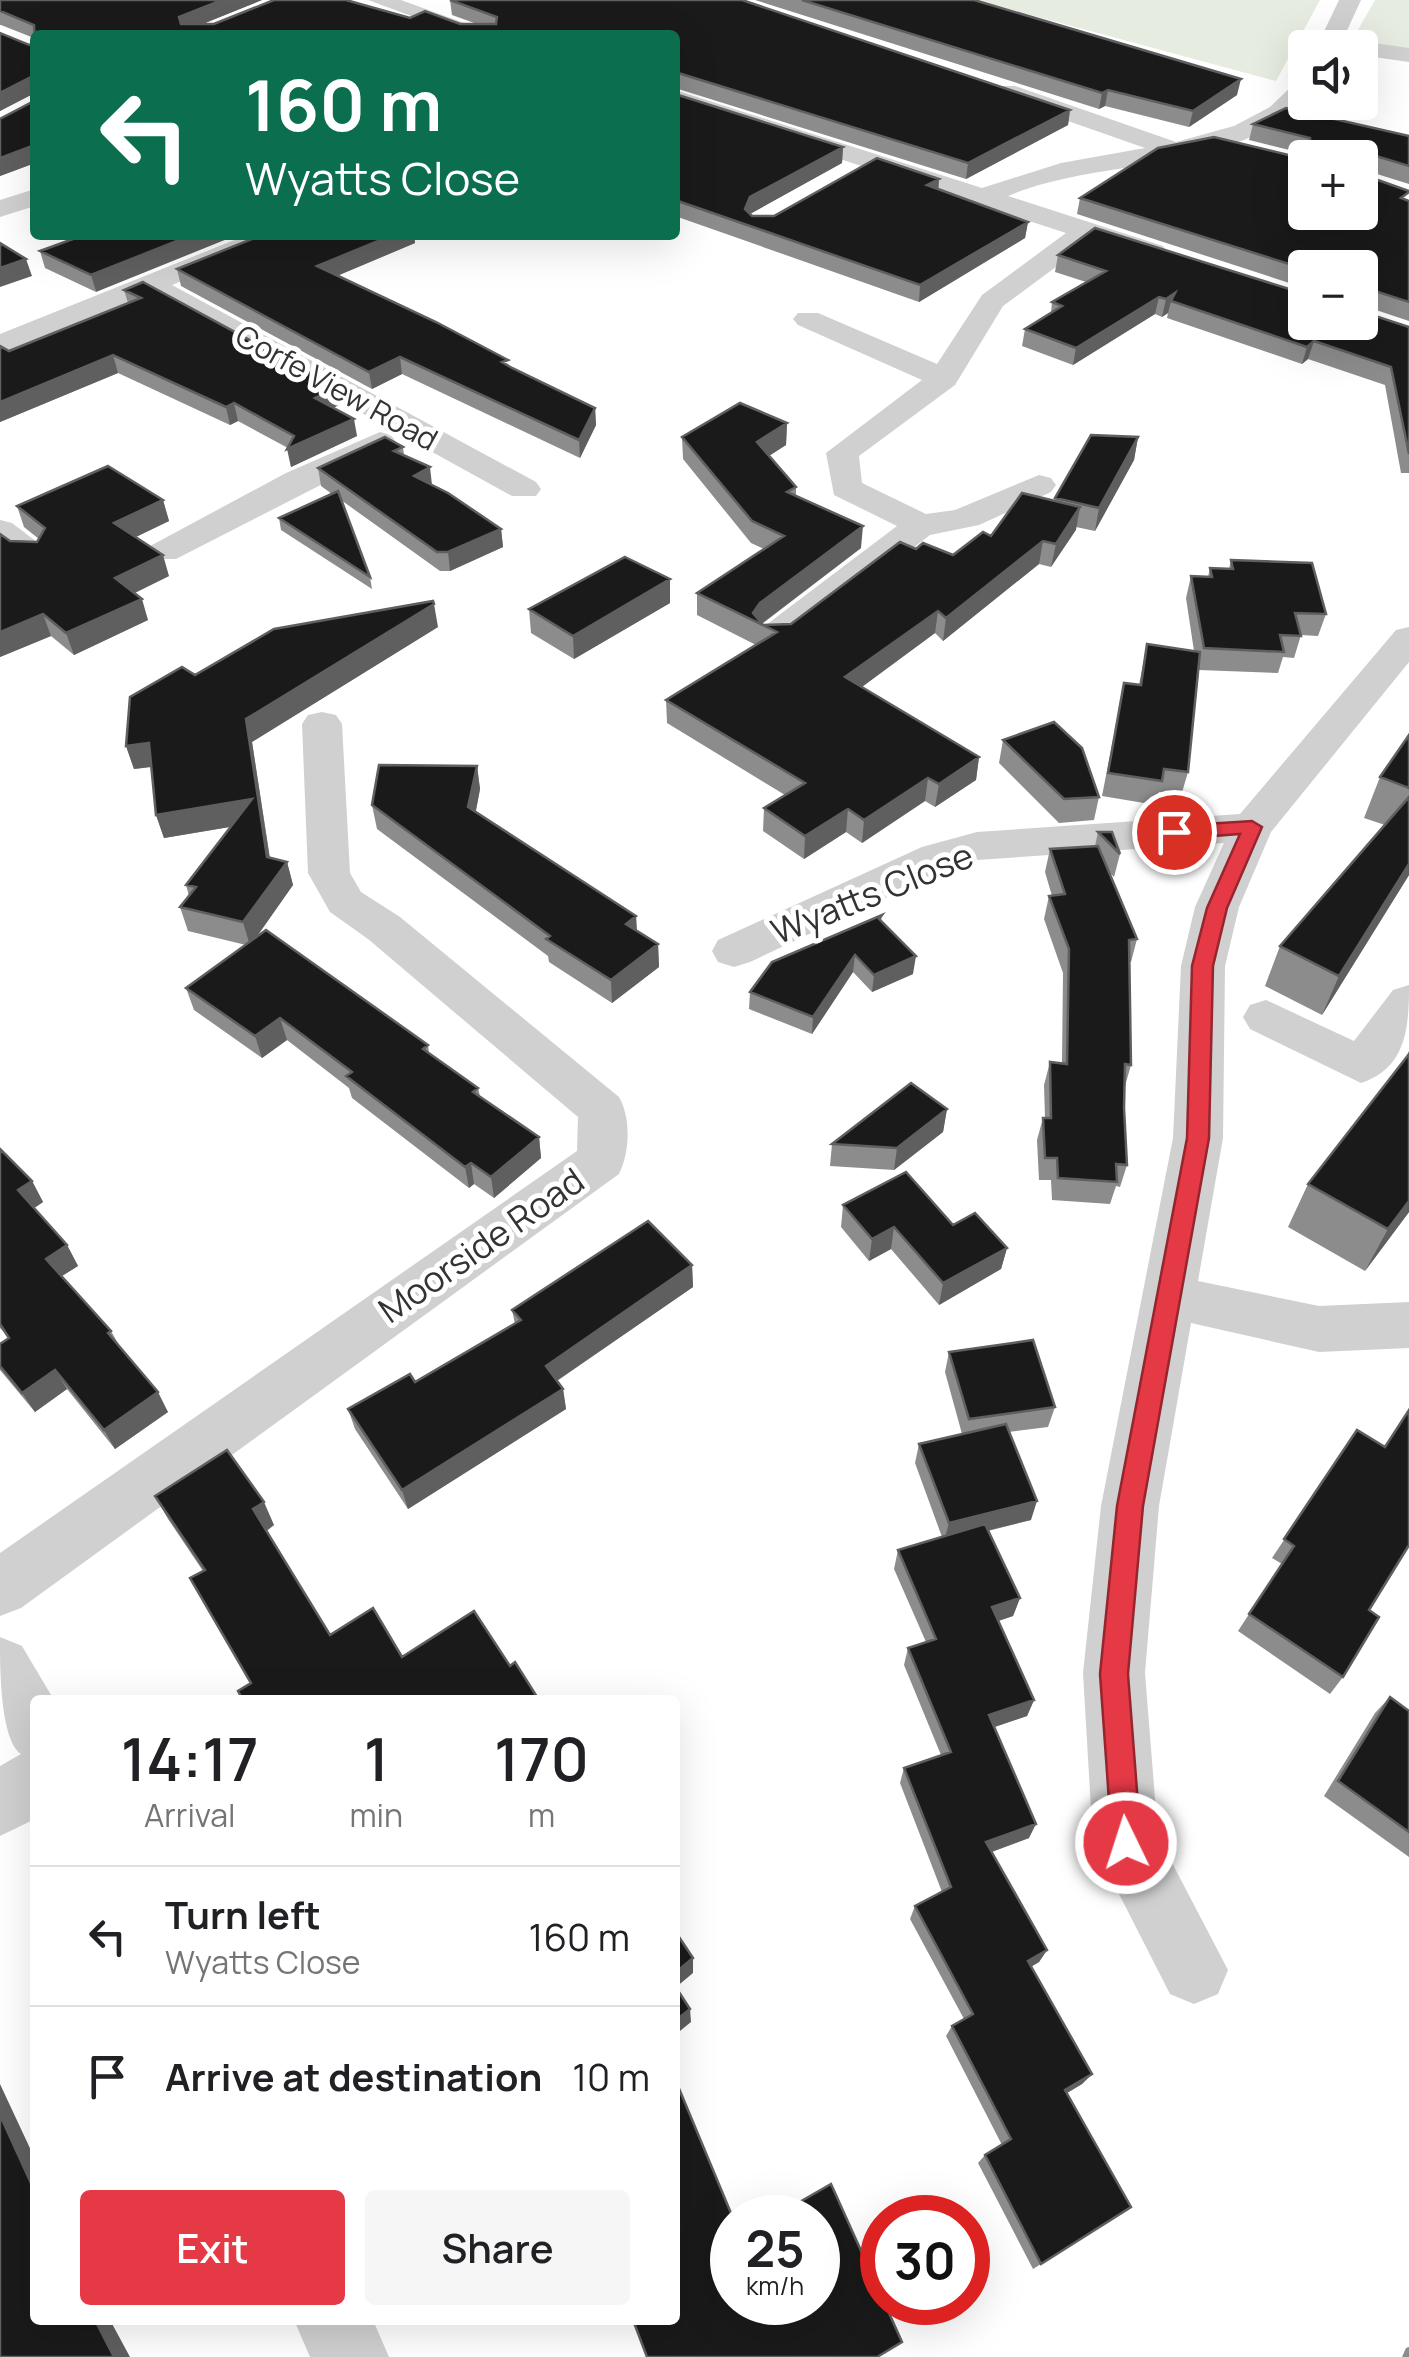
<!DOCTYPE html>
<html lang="en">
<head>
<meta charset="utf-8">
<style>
	:root { --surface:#fff; --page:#f6f6f6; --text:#202124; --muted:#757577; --line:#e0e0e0; --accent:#e63946 }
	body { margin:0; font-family:Manrope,sans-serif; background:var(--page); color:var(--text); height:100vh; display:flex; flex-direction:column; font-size:38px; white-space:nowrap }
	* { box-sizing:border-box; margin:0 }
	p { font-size:32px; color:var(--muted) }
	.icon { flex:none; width:55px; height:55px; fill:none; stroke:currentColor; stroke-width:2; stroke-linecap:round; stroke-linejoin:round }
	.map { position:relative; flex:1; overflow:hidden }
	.details { position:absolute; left:30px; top:1695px; width:650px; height:630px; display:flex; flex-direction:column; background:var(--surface); border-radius:10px; box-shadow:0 10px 40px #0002 }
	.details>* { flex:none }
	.hud { position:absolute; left:30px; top:30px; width:650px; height:210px; border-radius:10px; box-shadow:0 10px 40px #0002; background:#0b6e4f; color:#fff; overflow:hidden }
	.fabs { position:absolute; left:1288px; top:30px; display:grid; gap:20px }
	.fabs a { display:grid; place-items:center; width:90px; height:90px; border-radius:10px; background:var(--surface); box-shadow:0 10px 40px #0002; font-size:50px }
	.speed { position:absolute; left:710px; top:2195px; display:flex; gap:20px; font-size:50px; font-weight:700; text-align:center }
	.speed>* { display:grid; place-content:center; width:130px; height:130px; border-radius:50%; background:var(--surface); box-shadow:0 10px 40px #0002; line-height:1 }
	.speed small { font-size:25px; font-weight:400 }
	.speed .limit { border:15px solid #d22; background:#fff; color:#111 }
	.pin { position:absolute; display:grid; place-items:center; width:85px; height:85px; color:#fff; margin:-42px; border:5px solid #fff; border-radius:50%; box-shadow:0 2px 10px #0007 }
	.me { position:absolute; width:110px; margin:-55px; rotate:356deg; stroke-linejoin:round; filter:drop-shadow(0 0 8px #0008) }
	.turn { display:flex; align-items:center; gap:35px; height:210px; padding:0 50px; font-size:45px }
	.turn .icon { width:130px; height:130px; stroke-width:2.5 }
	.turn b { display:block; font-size:70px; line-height:85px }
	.eta { display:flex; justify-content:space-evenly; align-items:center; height:170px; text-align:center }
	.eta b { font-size:60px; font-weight:600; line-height:70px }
	.cta { display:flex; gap:20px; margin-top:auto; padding:20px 50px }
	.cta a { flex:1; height:115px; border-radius:10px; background:var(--accent); color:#fff; font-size:40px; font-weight:600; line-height:115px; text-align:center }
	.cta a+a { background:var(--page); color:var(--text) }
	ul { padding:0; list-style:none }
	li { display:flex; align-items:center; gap:30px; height:140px; padding:0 50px; border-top:2px solid var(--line) }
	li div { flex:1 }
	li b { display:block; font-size:38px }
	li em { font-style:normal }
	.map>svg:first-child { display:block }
</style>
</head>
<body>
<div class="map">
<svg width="1409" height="2357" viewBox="0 0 1409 2357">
	<rect width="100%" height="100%" fill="#fff"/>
	<path fill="#e6ecdf" d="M975 0H1320L1276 81Z
		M1375 0H1409V50L1351 42Z"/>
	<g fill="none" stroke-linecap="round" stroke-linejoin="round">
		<path fill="#d0d0d0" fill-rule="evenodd" d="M368 0H401L497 35H463Z
			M1339 0H1361L1339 48H1316Z
			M1360 41 1409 48V62L1360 55V48H1349Z
			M1305 79V100C1229 176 1102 156 1008 196L1163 246 1167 252 1153 260 1091 241 1003 306 955 385 859 456 862 483 926 514 955 510 1039 475 1051 478 1056 485 1051 492 979 525 930 535 788 644H762L756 636 762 628 897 526 834 495 826 453 922 380 798 325 793 319 798 313H818L937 364 982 295 1066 233 675 105V90L982 188 1061 163 1145 148 997 96 994 91 997 86H1015L1176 142 1234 126 1270 107 1297 81Z
			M35 189V206L0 217V200Z
			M247 235H285L281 241 172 285 536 482 541 489 536 496H512L148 295 0 354V334Z
			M380 432 391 435 396 442 391 449 176 559H152L146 552 152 545 286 473Z
			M0 520 12 523 50 552 44 559H20L0 546Z
			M1409 627V662L1271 832 1239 907 1225 966 1223 1138 1198 1281 1319 1306 1409 1302V1348L1319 1352 1191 1323 1159 1506 1145 1673 1158 1836 1228 1970 1218 1994 1194 2004 1170 1994 1093 1843 1083 1673 1101 1506 1173 1138 1181 966 1195 907 1224 843 977 860 952 867 750 962 734 967 718 962 712 951 718 940 922 847 977 832 1240 814 1396 630Z
			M322 712 336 715 342 724 350 873 361 892 400 917 619 1097C631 1118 630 1152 619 1174L21 1608 0 1616V1553L577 1151 578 1117 368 939 330 912 308 873 302 724 308 715Z
			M1409 985C1409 1026 1407 1068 1361 1083L1250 1029 1243 1017 1250 1005 1266 1000 1354 1041 1393 990Z
			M0 1637 22 1646 54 1700H35V1819L0 1836V1766L21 1754C0 1739 0 1668 0 1637Z
			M294 2320H373L389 2357H310Z"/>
	</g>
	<path fill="#8c8c8c" d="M0 0H262L202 24H214L274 0H346L410 18 425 11 460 24H477L452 15 450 0H742L1070 110 1068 125 966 179 675 88V35H35V163L0 176V119L32 102V94L0 111V33L29 45 35 42 34 38 1 25H0Z
		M755 0H974L1237 95 1189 127 1105 106 1099 109Z
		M675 94 843 147 842 163 750 214 752 216H774L939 179 938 189 1028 222 1025 238 919 302 675 216Z
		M1253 124 1409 136V184L1361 169V174L1409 201V321L1361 305 1305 268V288L1077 214 1080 198 1305 212 1360 158H1306V154L1249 140Z
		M84 235 96 292 45 268 40 251Z
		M414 235 415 243 337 276 508 366 595 408 596 425 580 458 402 374 372 389 181 286 177 269Z
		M1058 255 1409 327V473H1401L1385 385 1308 359 1302 364 1167 318 1168 313 1162 317 1155 314 1073 365 1022 346 1025 329 1051 313 1052 302 1086 282 1055 272Z
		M124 290 336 387 339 405 333 408 357 436 291 467 288 448 238 421 230 425 118 373 0 422V346L9 351 128 303Z
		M787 423 786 445 769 456 796 487V496L861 548 762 624 763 625 791 624 916 549 953 555 1054 501 1055 498 1138 437 1134 460 1095 531 1076 527 1051 567 1039 564 943 641 935 633 862 687 979 757 976 780 935 807 925 801 862 843 846 832 804 859 763 831 764 808 785 795 667 723 666 700 756 645 697 615V593L764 549 751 543 683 459 682 437Z
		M403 447 404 455 432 485 501 529 503 547 450 571H440L341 500 370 577 372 589 281 530 279 518 332 494 321 486 318 468Z
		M163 500 169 521 136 537 169 576 135 593 148 620 74 655 51 636 0 657V534L10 541 37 542 39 539 24 527 17 506Z
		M1231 560 1326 614 1318 636 1301 635 1294 658 1283 657 1278 673 1199 670 1188 772 1181 796 1159 792 1156 805 1102 796 1124 683 1139 685 1147 644 1194 651 1186 598 1191 576 1208 577 1210 568 1229 569Z
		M670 579V603L574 659 531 633 529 609Z
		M438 627 252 742 270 858 287 862 293 885 256 938 428 1045 429 1053 478 1088 480 1096 539 1137 541 1158 494 1198 474 1184 469 1188 352 1098 349 1088 287 1040 262 1058 194 1010 186 988 246 945 188 931 180 907 189 896 186 885 230 827 164 838 156 815 152 767 134 769 126 746 195 675Z
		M1409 735V875L1322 1015 1265 986 1280 946 1385 825 1364 818 1380 777Z
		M1003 740 1099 797 1094 820 1059 823 999 763Z
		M477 766 480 789 476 811 636 916 637 930 658 944 659 967 612 1003 549 962 548 956 377 829 372 805Z
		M1098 832 1120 854 1114 877 1109 872 1137 939 1131 962H1129L1131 1065 1125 1086 1124 1108 1127 1165 1120 1187 1116 1186 1110 1204 1052 1200 1051 1180H1039L1037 1140 1043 1118H1045L1044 1085 1050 1062 1062 1063 1063 973 1044 919 1049 896H1052L1045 872 1050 849 1095 846Z
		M882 915 881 921 913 974 872 992 853 972 812 1034 749 1009 750 992Z
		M1409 1051V1212L1365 1271 1288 1227 1308 1184 1405 1060Z
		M947 1109 943 1132 894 1170 830 1166 832 1144Z
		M0 1149 32 1181 43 1202 34 1208 67 1245 78 1266 62 1276 111 1331 120 1347 168 1412 115 1449 67 1389 35 1412 0 1370V1344L9 1338 0 1328Z
		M843 1205 953 1225 1007 1248 1001 1269 939 1305 891 1249 869 1261 841 1227Z
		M692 1265 693 1287 557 1381 563 1389 566 1409 408 1509 355 1429 348 1409 415 1382 515 1324 512 1310Z
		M949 1352 1055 1407 1048 1427 1009 1432 1031 1520 988 1531 1020 1598 1013 1616 998 1621 1034 1700 1027 1716 994 1727 1029 1838 992 1852 1047 1950 1039 1962 1031 1967 1092 2074 1082 2084 1067 2093 1131 2207 1033 2269 978 2163 985 2155 1002 2145 946 2036 952 2026 964 2019 910 1919 915 1906 942 1892 900 1783 904 1768 941 1755 904 1665 908 1648 926 1642 894 1569 898 1550 942 1537 915 1463 919 1444 962 1434 945 1372Z
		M1357 1430 1369 1610 1343 1677 1330 1694 1238 1631 1282 1564 1272 1558Z
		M155 1496 274 1525 267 1531 330 1635 402 1657 510 1666 539 1700 251 1683 203 1571 168 1519Z
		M1390 1697 1409 1711V1857L1324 1796 1375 1713Z
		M1409 2347V2357H1402L1406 2348Z"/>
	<path fill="#5f5f5f" d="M222 0H262L183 32 179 17Z
		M31 77 35 93 0 111V93Z
		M1241 79 1237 95 1189 127 1193 111Z
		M1108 90 1105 106 1099 109 1102 93Z
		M1070 110 1068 125 966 179 968 163Z
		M35 145V163L0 176V158Z
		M843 147 842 163 750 214 745 209 750 197Z
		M939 179 938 195 927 185Z
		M1028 222 1025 238 919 302 920 285Z
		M192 235H237L96 292 91 275Z
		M393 235H414L415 243 320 283 317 266Z
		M26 259 32 276 0 287V268Z
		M1175 293 1171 301 1168 313 1162 317 1166 299Z
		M1159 297 1155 314 1073 365 1076 348Z
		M1314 341 1308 359 1302 364 1307 347Z
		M113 355 118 373 0 422V402Z
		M400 357 402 374 372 389 369 372Z
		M336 387 339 405 318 415 315 398Z
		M234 403 238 421 230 425 226 407Z
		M595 408 596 425 580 458 579 440Z
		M354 419 357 436 291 467 287 449Z
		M787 423 786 445 756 464 757 442Z
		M1138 437 1134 460 1095 531 1099 508Z
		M430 467 432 485 414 476Z
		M163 500 169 521 121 544 114 523Z
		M1080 507 1076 530 1051 567 1056 544Z
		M863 526 861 548 761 624 753 613 760 603Z
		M501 529 503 547 450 571 448 552Z
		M1043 541 1039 564 943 641 946 618Z
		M163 555 169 576 122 599 115 578Z
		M670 579V603L574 659 573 636Z
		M142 599 148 620 74 655 66 633Z
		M434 604 438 627 252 742 273 880 267 857 246 719Z
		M938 611 935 633 844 700 845 677Z
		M43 614 51 636 0 657V632Z
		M149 743 157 766 134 769 126 746Z
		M979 757 976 780 935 807 939 784Z
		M477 766 480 789 472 830 468 807Z
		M928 778 925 801 862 843 864 820Z
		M252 799 259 822 164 838 156 815Z
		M848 809 846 832 804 859 805 836Z
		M287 862 293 885 250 946 243 922Z
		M1409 864V875L1322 1015 1339 976Z
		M636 916 637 940 626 924Z
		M658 944 659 967 612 1003 611 980Z
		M855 955 853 972 812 1034 813 1017Z
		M916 956 913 974 872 992 874 975Z
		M280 1018 287 1040 262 1058 255 1036Z
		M947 1109 943 1132 894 1170 897 1148Z
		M539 1137 541 1158 494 1198 491 1177Z
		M471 1163 474 1184 469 1188 465 1167Z
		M32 1181 43 1202 30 1211 18 1190Z
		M1409 1201V1212L1365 1271 1388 1229Z
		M894 1227 891 1249 869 1261 872 1239Z
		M67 1245 78 1266 57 1279 46 1259Z
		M1007 1248 1001 1269 939 1305 943 1283Z
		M692 1265 693 1287 549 1386 546 1366Z
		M55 1370 67 1389 35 1412 22 1393Z
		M563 1389 566 1409 408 1509 402 1490Z
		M158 1392 168 1412 115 1449 104 1430Z
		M1037 1501 1031 1520 944 1541 949 1523Z
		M264 1502 274 1525 264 1532 253 1509Z
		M1020 1598 1013 1616 986 1625 992 1607Z
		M1034 1700 1027 1716 983 1731 989 1715Z
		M1036 1824 1029 1838 980 1856 986 1842Z
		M1047 1950 1039 1962 1020 1973 1028 1961Z
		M693 1958V1973L675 1988V1973Z
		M690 2009 691 2022 675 2035V2021Z
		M1092 2074 1082 2084 1057 2099 1065 2090Z
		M0 2084 35 2159V2192L0 2115Z
		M95 2320H110L130 2357H114Z"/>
	<path fill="#1a1a1a" stroke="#5f5f5f" stroke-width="2.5" d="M0 0H222L179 17 181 24H214L274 0H346L410 18 425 11 460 24H496L497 17 450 0H742L1070 110 968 163 675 72V35H35V145L0 158V119L32 102 31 77 0 93V33L29 45 35 42 34 25 0 11Z
		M802 0H974L1241 79 1193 111 1108 90 1102 93Z
		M675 94 843 147 750 197 745 209 752 216H774L877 158 939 179 927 185 1028 222 920 285 675 200Z
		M1286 108 1409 136V166L1366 153 1361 157V174L1409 191V192L1401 198 1409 201V302L1366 288 1360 303V268H1305V269L1080 198 1158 148 1214 137 1305 159V212H1360V158H1311L1310 138 1253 124Z
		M1095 228 1305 294V322H1360V311L1409 327V454L1391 367 1314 341 1307 347 1171 301 1175 293 1166 299 1159 297 1076 348 1025 329 1062 306 1052 302 1106 271 1058 255Z
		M84 235H192L91 275 40 251Z
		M262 235H393L317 266 436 322 508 360 502 362 512 368 595 408 579 440 400 357 369 372 177 269Z
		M0 243 26 259 0 268Z
		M143 282 336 387 315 398 354 419 287 449 294 436 234 403 226 407 113 355 0 402V346L9 351 141 298 124 290Z
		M740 403 787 423 757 442 796 487 787 492 863 526 760 603 753 613 763 625 791 624 900 542 916 549 923 543 953 555 983 532 991 536 1022 493 1080 507 1056 544 1043 541 946 618 938 611 845 677 979 757 939 784 928 778 864 820 848 809 805 836 764 808 805 783 666 700 777 632 697 593 784 536 752 521 682 437Z
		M1091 435 1138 437 1099 508 1055 498Z
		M385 437 403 447 394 451 430 467 414 476 448 493 501 529 448 552H437L318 468Z
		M108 466 163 500 114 523 163 555 115 578 142 599 66 633 43 614 0 632V534L10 541 37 542 45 528 17 506Z
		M338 491 370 577 279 518Z
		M625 557 670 579 573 636 529 609Z
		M1231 560 1312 563 1326 614 1295 613 1301 636 1280 635 1284 652 1204 648 1191 576 1212 577 1210 568 1233 569Z
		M433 601 434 604 246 719 267 857 287 862 243 922 180 907 196 887 186 885 252 799 156 815 149 743 126 746 130 697 182 667 195 675 274 629Z
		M1147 644 1200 652 1188 772 1164 769 1162 781 1108 773 1124 683 1141 685Z
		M1054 722 1082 748 1099 797 1064 799 1003 740Z
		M1409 735V788L1380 777Z
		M379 765 477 766 468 807 636 916 626 924 658 944 611 980 546 939 550 936 372 805Z
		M1409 797V864L1339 976 1280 946Z
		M1098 832H1112L1120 854Z
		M1098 846 1137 939 1129 940 1131 1065 1125 1064 1124 1108 1127 1165 1116 1164 1117 1182 1058 1178 1057 1158H1045L1043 1118H1051L1050 1062 1067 1064 1069 949 1049 896 1065 894 1050 849Z
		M882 915 879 919 916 956 874 975 855 955 813 1017 750 992 772 962Z
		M266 930 428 1045 423 1049 478 1088 473 1092 539 1137 491 1177 471 1163 465 1167 346 1076 352 1072 280 1018 255 1036 186 988Z
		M1409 1054V1201L1388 1229 1308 1184Z
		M911 1083 947 1109 897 1148 832 1144Z
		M0 1149 32 1181 18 1190 67 1245 46 1259 111 1331 108 1333 158 1392 104 1430 55 1370 22 1393 0 1366V1344L9 1338 0 1324Z
		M906 1172 953 1225 975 1213 1007 1248 943 1283 894 1227 872 1239 843 1205Z
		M648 1221 692 1265 546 1366 563 1389 402 1490 348 1409 410 1374 415 1382 521 1320 512 1310Z
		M1033 1340 1055 1407 969 1419 949 1352Z
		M1409 1410V1545L1369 1610 1379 1617 1343 1677 1249 1614 1294 1546 1284 1539 1357 1430 1385 1447Z
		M1006 1424 1037 1501 949 1523 919 1444Z
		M227 1450 264 1502 253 1509 330 1635 373 1608 402 1657 474 1611 510 1666 515 1662 539 1700H243L238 1691 251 1683 190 1578 205 1570 155 1496Z
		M985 1524 1020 1598 992 1607 1034 1700 989 1715 1036 1824 986 1842 1047 1950 1028 1961 1092 2074 1065 2090 1131 2207 1041 2264 985 2155 1011 2139 952 2026 973 2014 915 1906 951 1887 904 1768 951 1752 908 1648 936 1639 898 1550Z
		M1390 1697 1409 1711V1832L1338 1781Z
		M675 1931 693 1958 675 1973Z
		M675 1986 690 2009 675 2021Z
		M675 2079 733 2218 732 2302H818V2218H772L831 2184 902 2342 877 2357H647L633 2320H675Z
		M0 2115 35 2192V2320H95L114 2357H0Z"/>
	<path fill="#e63946" stroke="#96252e" stroke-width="2.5" d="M1252 821 1262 827 1227 908 1213 966 1209 1138 1143 1506 1128 1674 1141 1843 1137 1853 1126 1858 1116 1853 1112 1843 1100 1674 1117 1506 1187 1138 1192 966 1207 908 1240 834 1174 839 1164 832 1174 826Z"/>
	<g text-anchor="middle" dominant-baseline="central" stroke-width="10" stroke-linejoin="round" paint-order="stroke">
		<g font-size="30" fill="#333" stroke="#fff">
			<text transform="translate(337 387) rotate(29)">Corfe View Road</text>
		</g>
		<g font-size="35" fill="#333" stroke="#fff">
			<text transform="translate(872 893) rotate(-22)">Wyatts Close</text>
			<text transform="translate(481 1245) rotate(-35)">Moorside Road</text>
		</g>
	</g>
</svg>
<div class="fabs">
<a><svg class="icon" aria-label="sound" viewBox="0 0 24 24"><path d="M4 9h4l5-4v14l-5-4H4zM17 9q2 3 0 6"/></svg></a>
<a>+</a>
<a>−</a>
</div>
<div class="speed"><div>25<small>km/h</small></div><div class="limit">30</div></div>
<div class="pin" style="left:1174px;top:832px;background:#d93025"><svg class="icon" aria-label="arrive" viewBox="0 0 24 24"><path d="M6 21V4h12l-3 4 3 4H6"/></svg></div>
<svg class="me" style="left:1126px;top:1843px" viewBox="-20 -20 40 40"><circle r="17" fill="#e63946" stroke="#fff" stroke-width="3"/><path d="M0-11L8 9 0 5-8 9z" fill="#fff"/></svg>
<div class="hud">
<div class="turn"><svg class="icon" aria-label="left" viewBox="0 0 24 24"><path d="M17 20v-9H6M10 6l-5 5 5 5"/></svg><div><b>160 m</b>Wyatts Close</div></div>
</div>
<section class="details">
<div class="eta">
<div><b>14:17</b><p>Arrival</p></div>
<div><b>1</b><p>min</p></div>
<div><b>170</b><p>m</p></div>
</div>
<ul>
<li><svg class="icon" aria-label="left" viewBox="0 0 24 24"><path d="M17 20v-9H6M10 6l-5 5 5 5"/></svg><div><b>Turn left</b><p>Wyatts Close</p></div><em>160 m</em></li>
<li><svg class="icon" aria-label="arrive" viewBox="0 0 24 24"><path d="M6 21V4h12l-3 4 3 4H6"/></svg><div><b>Arrive at destination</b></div><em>10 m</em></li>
</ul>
<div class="cta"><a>Exit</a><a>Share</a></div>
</section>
</div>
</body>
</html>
